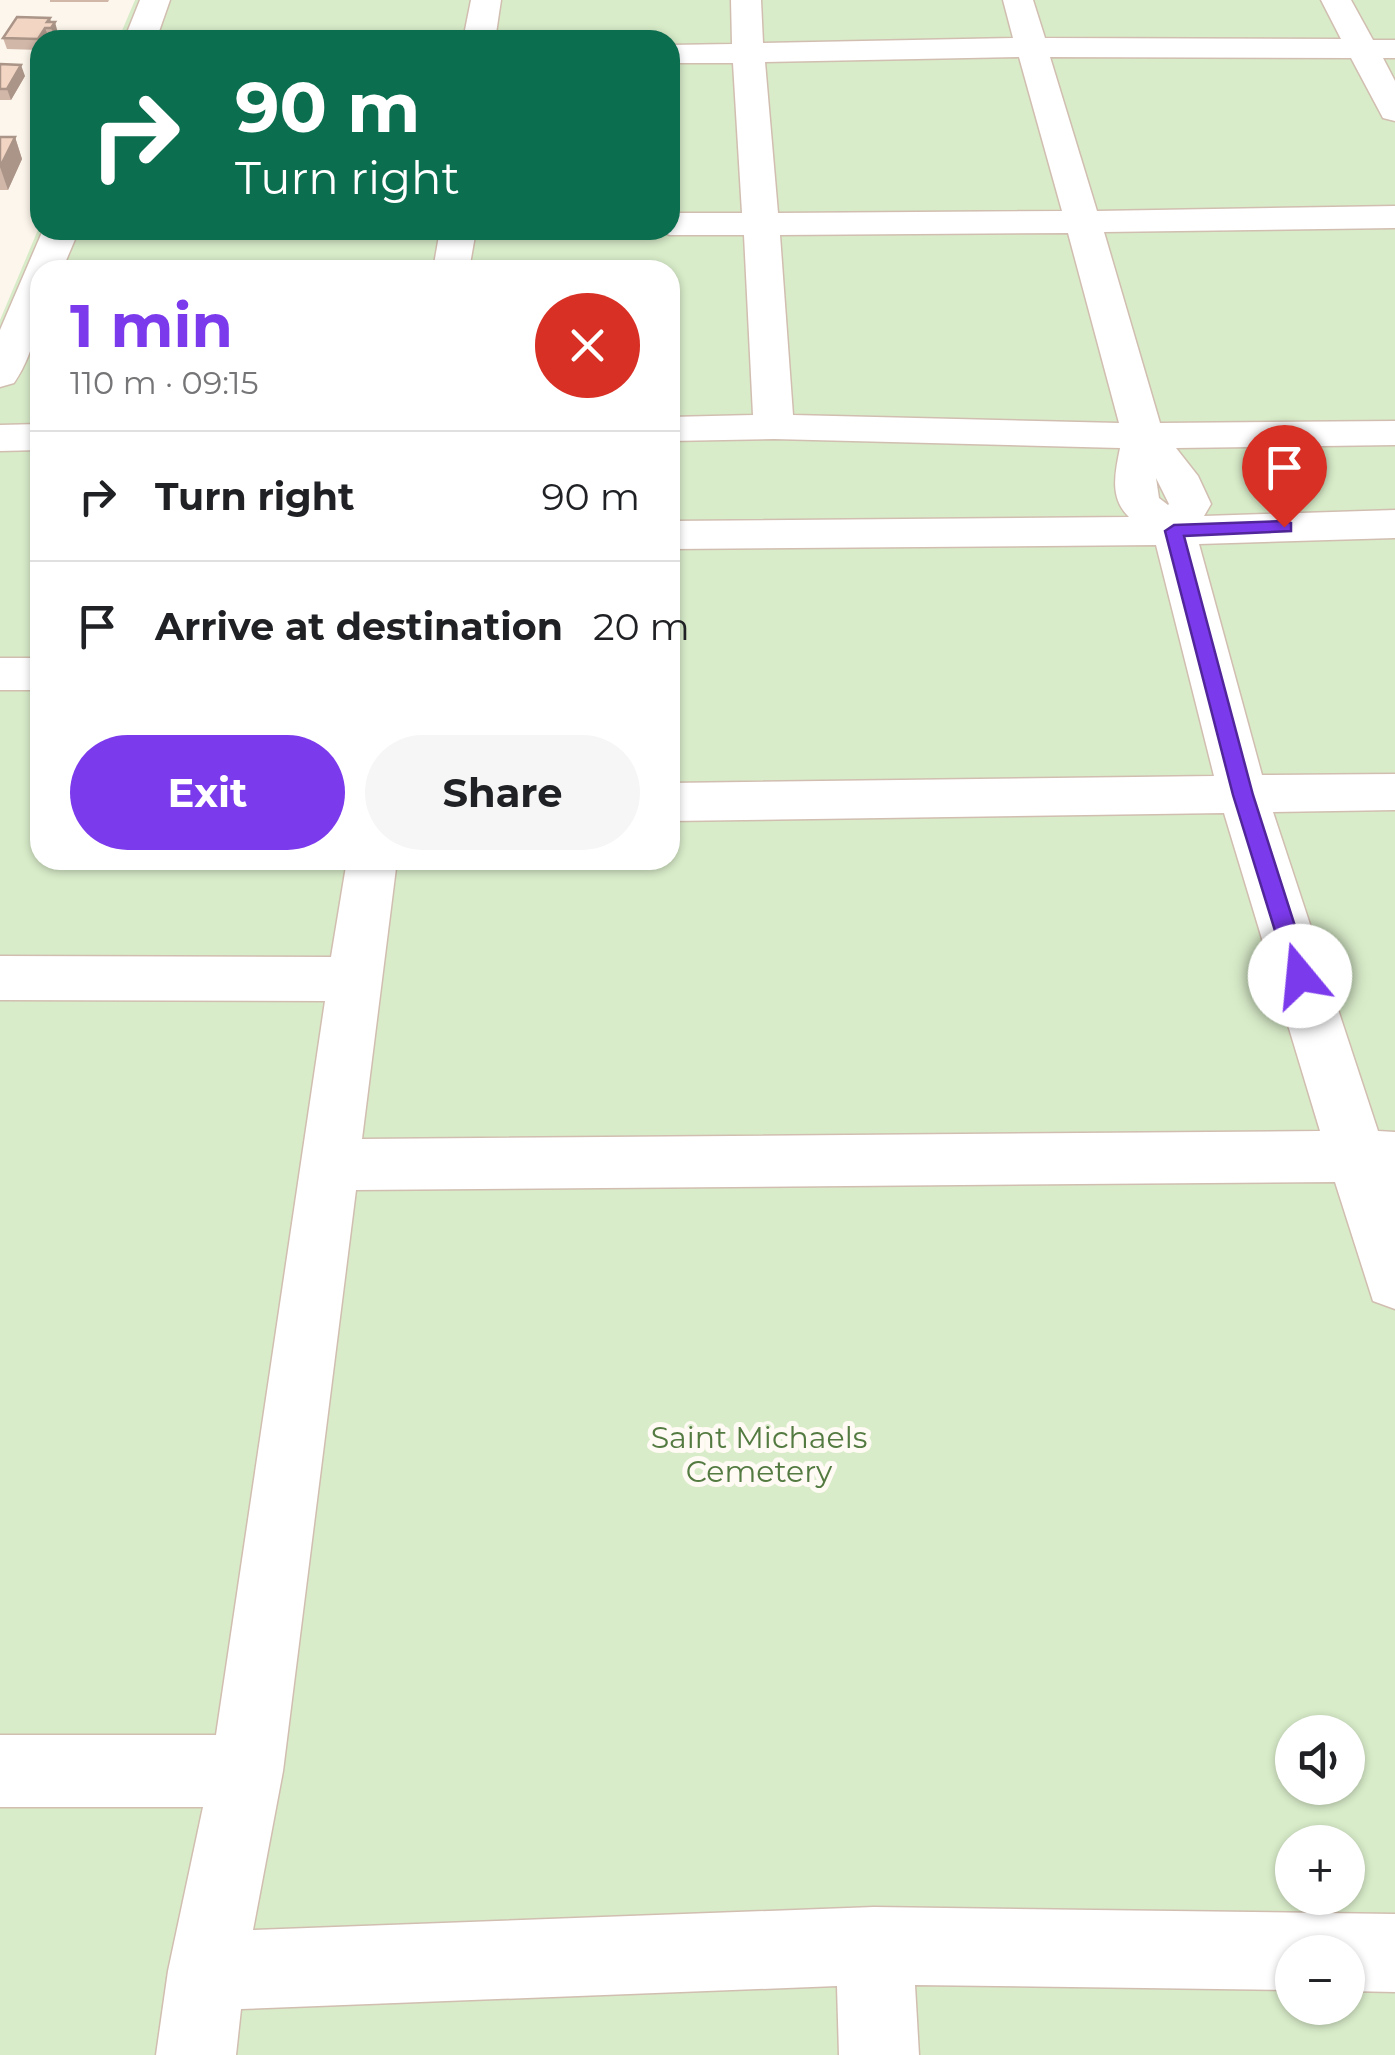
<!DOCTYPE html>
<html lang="en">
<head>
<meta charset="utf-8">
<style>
	:root { --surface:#fff; --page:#f6f6f6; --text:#202124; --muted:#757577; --line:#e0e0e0; --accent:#7c3aed }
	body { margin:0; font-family:Montserrat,sans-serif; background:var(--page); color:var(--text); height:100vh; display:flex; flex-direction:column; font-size:38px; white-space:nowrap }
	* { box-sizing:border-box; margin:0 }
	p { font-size:32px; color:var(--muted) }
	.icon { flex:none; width:55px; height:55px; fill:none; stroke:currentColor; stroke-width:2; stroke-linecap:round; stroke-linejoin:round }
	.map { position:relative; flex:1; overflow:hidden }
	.details { position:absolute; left:30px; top:260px; width:650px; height:610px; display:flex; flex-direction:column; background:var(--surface); border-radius:30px; box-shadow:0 2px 8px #0004 }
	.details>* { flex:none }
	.hud { position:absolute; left:30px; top:30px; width:650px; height:210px; border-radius:30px; box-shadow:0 2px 8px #0004; background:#0b6e4f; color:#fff; overflow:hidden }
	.fabs { position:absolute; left:1275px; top:1715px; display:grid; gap:20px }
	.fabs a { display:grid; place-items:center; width:90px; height:90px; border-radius:50%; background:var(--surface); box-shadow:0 2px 8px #0004; font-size:50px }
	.pin { position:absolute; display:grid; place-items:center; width:85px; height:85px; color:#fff; margin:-102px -42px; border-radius:50% 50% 50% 0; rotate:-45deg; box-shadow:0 0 10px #0007 }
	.pin .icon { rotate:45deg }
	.me { position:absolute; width:110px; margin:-55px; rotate:343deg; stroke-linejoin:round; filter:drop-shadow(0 0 8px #0008) }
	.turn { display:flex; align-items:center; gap:35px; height:210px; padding:0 40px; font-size:45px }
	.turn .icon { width:130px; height:130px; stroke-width:2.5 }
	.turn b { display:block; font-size:70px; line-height:85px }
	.round { display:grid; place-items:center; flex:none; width:105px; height:105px; border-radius:52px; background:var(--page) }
	.overview { display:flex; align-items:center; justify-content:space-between; height:170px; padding:0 40px }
	h1 { font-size:60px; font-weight:700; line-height:75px; color:var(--accent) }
	.button { display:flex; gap:20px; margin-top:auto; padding:20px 40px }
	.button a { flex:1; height:115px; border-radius:60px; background:var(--accent); color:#fff; font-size:40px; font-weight:700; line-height:115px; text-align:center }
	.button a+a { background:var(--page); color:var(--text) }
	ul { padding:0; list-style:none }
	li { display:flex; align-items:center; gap:30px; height:130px; padding:0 40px; border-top:2px solid var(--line) }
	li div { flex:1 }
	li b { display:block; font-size:38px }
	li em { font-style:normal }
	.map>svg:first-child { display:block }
</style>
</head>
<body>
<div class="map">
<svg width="1395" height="2055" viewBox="0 0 1395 2055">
	<rect width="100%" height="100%" fill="#fdf6ec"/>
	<path fill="#d8ecc9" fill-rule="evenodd" d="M135 0H1395V2055H0V320L40 225V230H670V40H118ZM40 270H670V860H40ZM1292 1732H1348V1788H1292ZM1292 1842H1348V1898H1292ZM1292 1952H1348V2008H1292Z"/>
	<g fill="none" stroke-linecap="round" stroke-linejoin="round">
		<defs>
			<path id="minor" d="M140 0H170L156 40H124Z
				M471 0H501L495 40H463Z
				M731 0H761L763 43 1013 38 1003 0H1033L1045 38 1341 39 1321 0H1351L1373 40H1395V58H1383L1395 81V121L1383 118 1351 58 1050 57 1097 211 1395 206V228L1104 232 1160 423 1395 421V445L1176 448 1198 476 1211 504 1204 516 1395 510V538L1199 544 1262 775 1395 774V810L1273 812 1378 1131 1395 1132V1309L1373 1301 1335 1182 356 1190 283 1771 253 1930 874 1907 1395 1914V1992L1348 1991V1952H1292V1990L915 1985 919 2055H839L837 1986 241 2009 236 2055H156L168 1971 203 1807H0V1735H216L325 1001 0 1000V956L331 957 347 860H397L362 1139 1320 1131 1224 813 670 821V783L1214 776 1156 545 670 549V521L1129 517C1109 498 1115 473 1120 448L774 439 670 441V417L753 415 744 235H670L656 230H670V213H742L733 63H670V45L732 44ZM1019 57 1062 211 778 213 765 62ZM1068 233 1119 423 793 415 780 235ZM1156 478 1169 504 1168 505 1159 498Z
				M43 230H79L62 270H40C40 311 38 348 14 383L0 387V330Z
				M440 230H476L469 270H433Z
				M40 424V450L0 451V425Z
				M0 658H40V690H0Z"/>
		</defs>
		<use href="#minor" stroke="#d1beb0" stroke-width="3"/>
		<use href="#minor" fill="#fff" fill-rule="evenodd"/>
	</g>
	<path fill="#d1b7a8" d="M50 0H109L108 2H50Z
		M51 22 58 33 55 39 40 40V50L7 49 3 38Z
		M0 64 25 76 11 100H0Z
		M0 137H15L22 159 8 190H0Z"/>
	<path fill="#aa9588" d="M50 18 52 26 55 22 58 33 55 39 51 28 47 22Z
		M45 28 49 38 48 40H40V45L38 39Z
		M21 65 25 76 11 100 7 89Z
		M15 137 22 159 8 190 0 167Z"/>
	<path fill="#f3d5c3" stroke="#aa9588" stroke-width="2.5" d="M17 17 50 18 47 22H55L51 28H45L38 39 3 38Z
		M0 64 21 65 7 89H0Z
		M0 137H15L0 167Z"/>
	<path fill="#7c3aed" stroke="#51269a" stroke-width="2.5" d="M1284 521 1291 523V531L1184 536 1253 795 1311 976 1300 985 1289 976 1233 795 1165 531 1174 525Z"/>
	<g text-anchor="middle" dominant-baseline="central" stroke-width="10" stroke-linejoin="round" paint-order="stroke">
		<g font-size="30" fill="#537a41" stroke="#fffaf3">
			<text x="759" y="1437">Saint Michaels<tspan x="759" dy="34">Cemetery</tspan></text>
		</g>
	</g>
</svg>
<div class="fabs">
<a><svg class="icon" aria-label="sound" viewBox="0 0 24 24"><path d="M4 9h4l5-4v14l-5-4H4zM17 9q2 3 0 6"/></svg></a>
<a>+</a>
<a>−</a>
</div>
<div class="pin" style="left:1284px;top:527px;background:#d93025"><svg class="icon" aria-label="arrive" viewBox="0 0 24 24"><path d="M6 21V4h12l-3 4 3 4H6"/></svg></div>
<svg class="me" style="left:1300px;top:976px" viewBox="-20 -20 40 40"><circle r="19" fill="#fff"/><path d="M0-13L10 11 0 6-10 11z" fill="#7c3aed"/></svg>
<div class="hud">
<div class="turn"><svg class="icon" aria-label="right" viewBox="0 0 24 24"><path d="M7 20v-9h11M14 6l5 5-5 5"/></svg><div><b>90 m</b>Turn right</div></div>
</div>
<section class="details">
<div class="overview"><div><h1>1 min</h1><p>110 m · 09:15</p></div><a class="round" style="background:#d93025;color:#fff"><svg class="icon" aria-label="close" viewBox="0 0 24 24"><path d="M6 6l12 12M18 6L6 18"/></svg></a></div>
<ul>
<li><svg class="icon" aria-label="right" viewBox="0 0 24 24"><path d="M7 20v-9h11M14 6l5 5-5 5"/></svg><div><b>Turn right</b></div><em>90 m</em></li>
<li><svg class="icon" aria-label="arrive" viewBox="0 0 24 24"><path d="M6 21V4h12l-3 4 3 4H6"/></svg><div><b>Arrive at destination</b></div><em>20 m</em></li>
</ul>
<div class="button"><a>Exit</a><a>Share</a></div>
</section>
</div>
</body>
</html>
